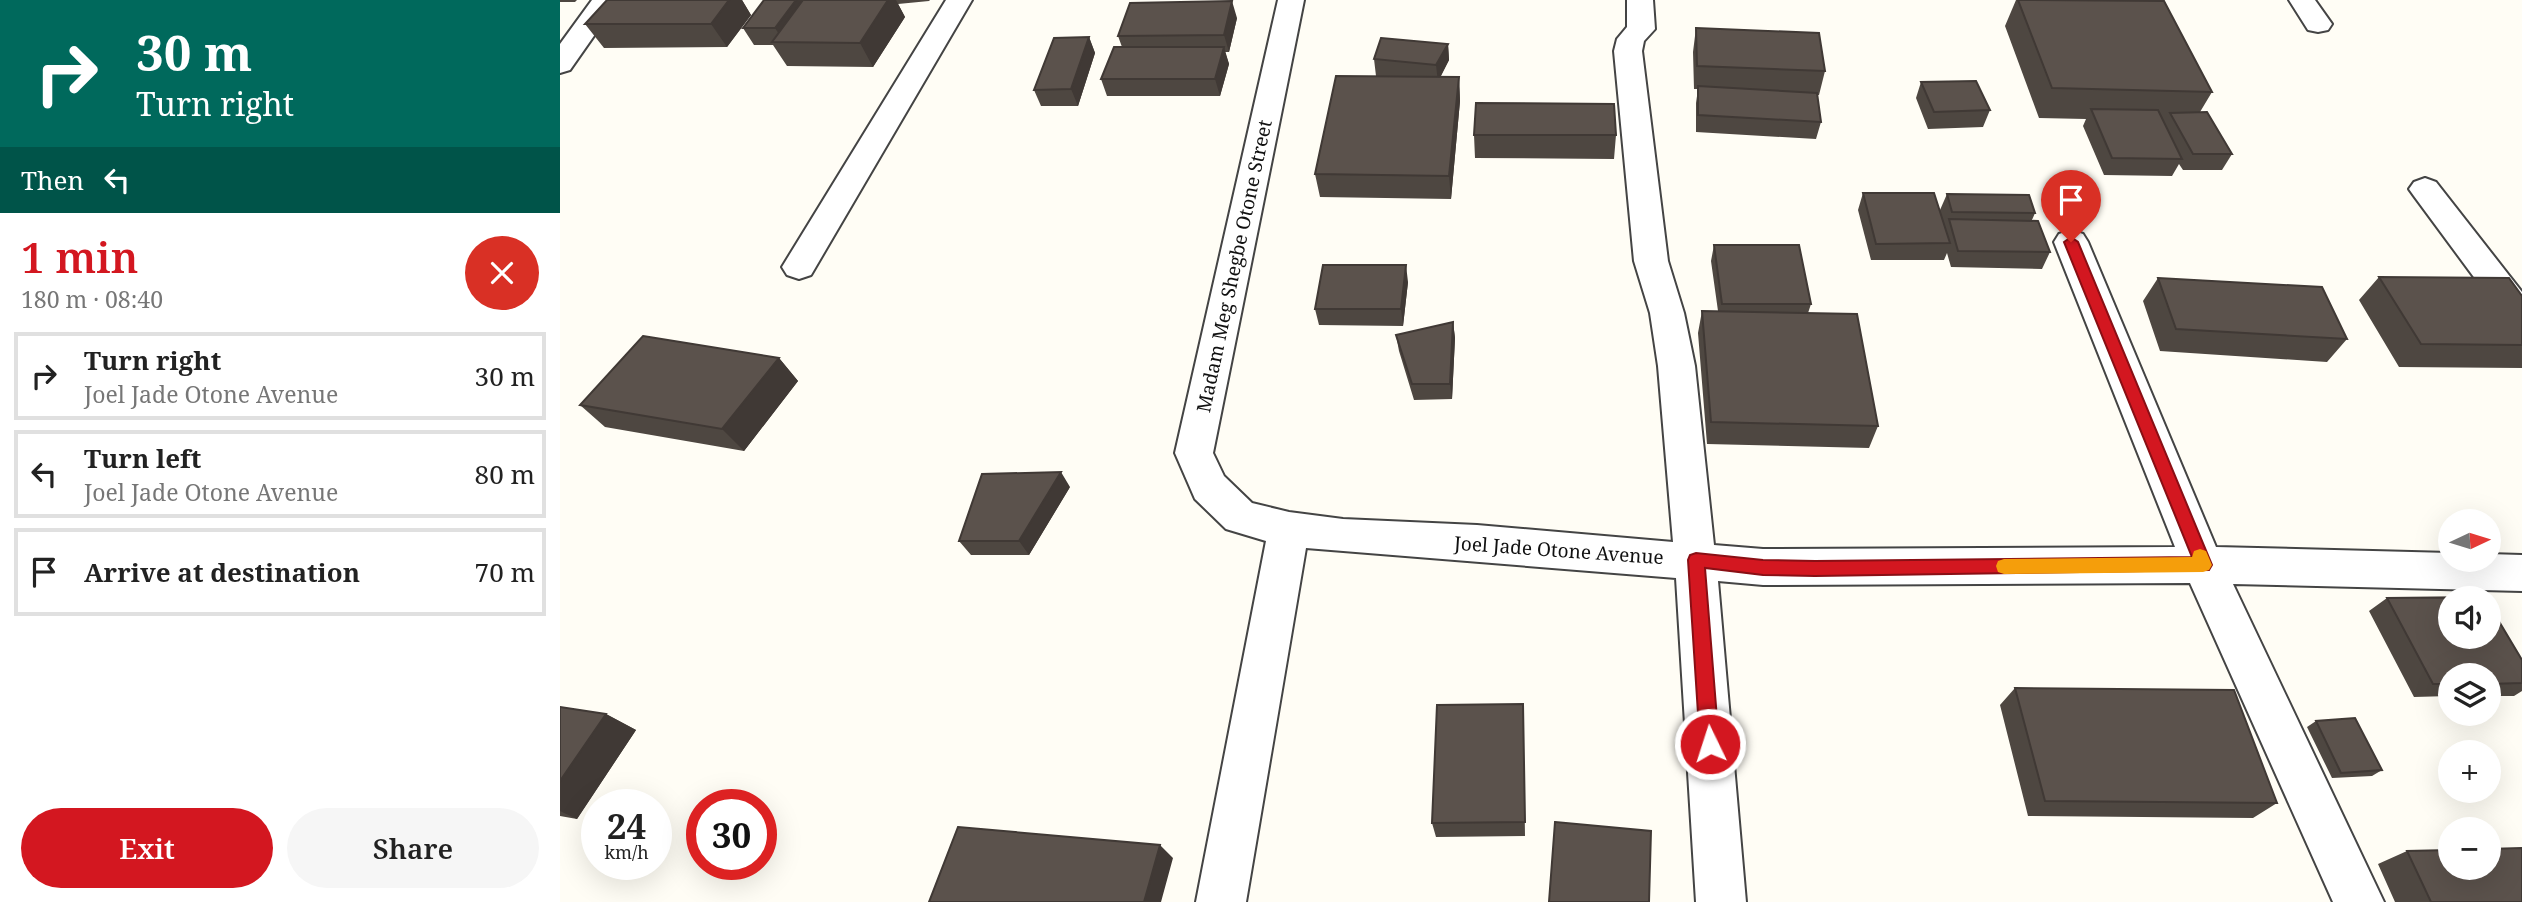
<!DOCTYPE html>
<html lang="en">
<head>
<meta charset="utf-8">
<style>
	:root { --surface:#fff; --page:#f6f6f6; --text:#222; --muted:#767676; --line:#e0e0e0; --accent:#d31720 }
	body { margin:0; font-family:"Noto Serif",serif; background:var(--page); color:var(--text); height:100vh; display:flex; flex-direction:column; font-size:26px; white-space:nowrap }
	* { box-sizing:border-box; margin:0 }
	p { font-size:23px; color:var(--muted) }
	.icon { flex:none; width:38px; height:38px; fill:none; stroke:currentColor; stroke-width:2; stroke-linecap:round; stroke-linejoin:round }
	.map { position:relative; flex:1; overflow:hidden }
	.sheet { display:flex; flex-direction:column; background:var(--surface); width:560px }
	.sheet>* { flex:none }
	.hud { background:#00695c; color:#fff; overflow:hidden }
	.needle { width:46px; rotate:86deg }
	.controls { position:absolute; left:1878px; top:509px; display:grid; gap:14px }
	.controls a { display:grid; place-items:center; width:63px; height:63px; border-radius:50%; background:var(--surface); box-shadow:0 7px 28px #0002; font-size:35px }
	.speed { position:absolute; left:21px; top:789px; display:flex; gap:14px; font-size:35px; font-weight:700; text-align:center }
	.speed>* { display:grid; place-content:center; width:91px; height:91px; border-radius:50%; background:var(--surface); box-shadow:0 7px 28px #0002; line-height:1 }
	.speed small { font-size:18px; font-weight:400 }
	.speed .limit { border:10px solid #d22; background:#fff; color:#111 }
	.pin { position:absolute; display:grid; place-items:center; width:60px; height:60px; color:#fff; margin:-72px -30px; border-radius:50% 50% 50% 0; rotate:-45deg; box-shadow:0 0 7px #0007 }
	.pin .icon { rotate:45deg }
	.me { position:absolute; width:77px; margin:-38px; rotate:356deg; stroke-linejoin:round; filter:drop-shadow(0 0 5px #0008) }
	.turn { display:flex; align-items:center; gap:24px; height:147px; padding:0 21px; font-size:32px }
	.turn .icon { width:91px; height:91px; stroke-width:2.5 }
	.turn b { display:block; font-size:49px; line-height:60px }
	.then { display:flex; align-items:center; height:66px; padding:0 21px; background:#0003; gap:14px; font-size:26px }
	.round { display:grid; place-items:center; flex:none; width:74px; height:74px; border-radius:37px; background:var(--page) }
	.summary { display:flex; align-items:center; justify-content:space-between; height:119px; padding:0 21px }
	h1 { font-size:42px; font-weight:600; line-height:52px; color:var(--accent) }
	.cta { display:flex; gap:14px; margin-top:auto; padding:14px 21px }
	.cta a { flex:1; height:80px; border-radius:42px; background:var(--accent); color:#fff; font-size:28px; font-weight:600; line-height:80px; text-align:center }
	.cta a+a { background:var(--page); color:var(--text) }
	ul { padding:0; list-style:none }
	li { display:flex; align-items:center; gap:21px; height:88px; margin:0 14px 10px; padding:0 7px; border:4px solid var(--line); border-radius:0px }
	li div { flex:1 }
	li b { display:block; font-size:26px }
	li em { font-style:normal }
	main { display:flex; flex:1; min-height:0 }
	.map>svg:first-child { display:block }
</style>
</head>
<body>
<main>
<section class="sheet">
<div class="hud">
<div class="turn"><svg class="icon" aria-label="right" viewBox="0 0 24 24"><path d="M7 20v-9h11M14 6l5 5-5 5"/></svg><div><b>30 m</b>Turn right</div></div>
<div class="then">Then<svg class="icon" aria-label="left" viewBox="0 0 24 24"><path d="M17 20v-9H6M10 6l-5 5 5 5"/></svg></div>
</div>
<div class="summary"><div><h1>1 min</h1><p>180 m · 08:40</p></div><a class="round" style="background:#d93025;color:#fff"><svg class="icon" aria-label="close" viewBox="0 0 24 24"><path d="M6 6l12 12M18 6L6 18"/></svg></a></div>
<ul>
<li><svg class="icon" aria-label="right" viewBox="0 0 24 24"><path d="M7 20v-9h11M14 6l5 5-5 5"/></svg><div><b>Turn right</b><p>Joel Jade Otone Avenue</p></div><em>30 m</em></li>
<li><svg class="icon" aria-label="left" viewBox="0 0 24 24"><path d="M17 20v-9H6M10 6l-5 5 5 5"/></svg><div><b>Turn left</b><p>Joel Jade Otone Avenue</p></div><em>80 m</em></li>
<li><svg class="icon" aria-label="arrive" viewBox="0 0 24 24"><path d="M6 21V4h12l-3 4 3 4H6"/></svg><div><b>Arrive at destination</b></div><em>70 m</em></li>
</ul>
<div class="cta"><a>Exit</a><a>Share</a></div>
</section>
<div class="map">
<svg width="1962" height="902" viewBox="0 0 1962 902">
	<rect width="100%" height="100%" fill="#fffdf5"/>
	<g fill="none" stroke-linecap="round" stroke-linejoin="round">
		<defs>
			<path id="street" d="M32 0H59L10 70 0 73V44Z
				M386 0H412L251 275 239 279 227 275 222 267Z
				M718 0H744L653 453 664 476 692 503 729 512 783 519 917 525 1113 542 1098 366 1090 313 1074 261 1054 51 1057 39 1067 27V0H1093L1095 29 1084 41 1082 51 1108 261 1124 313 1135 366 1154 545 1203 549 1615 547 1494 242 1499 234 1511 230 1523 234 1528 242 1656 547 1890 553V560H1928V554L1962 555V591L1673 584 1824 902H1773L1630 583 1203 585 1158 581 1186 902H1136L1116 578 746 548 686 902H636L706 541 666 529 635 499 615 453Z
				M1729 0H1755L1772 24 1768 30 1758 32 1748 30Z
				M1865 178 1876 182 1962 292V330L1950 326 1854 196 1849 189 1854 182Z"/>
		</defs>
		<use href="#street" stroke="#444" stroke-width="4"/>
		<use href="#street" fill="#fff" fill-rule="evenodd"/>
	</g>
	<path fill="#4e4741" d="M0 0H17L15 2H0Z
		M47 0H182L191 15 167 47 44 48 25 24Z
		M204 0H370L369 1 338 4 345 17 313 67 227 66 213 45H194L183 28Z
		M1456 0H1573L1652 92 1640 112 1672 154 1662 170H1623L1619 164 1612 176 1544 175 1523 126 1526 119 1479 118 1445 26Z
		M677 18 669 52H665L669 64 660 96H547L541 79 562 47 558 36Z
		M1136 28 1265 71 1259 95H1257L1261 122 1256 139 1136 132V103L1138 89H1134L1133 52Z
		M529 37 535 53 518 106H481L474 90Z
		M888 44 889 60 880 77H899L900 101 891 199 760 197 755 174 823 76H816L814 59Z
		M1361 82 1430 110 1423 127 1368 129 1356 98Z
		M914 135H1056L1054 159 915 158Z
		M1303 193 1380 210 1387 194 1475 213 1472 220 1490 252 1482 269 1391 267 1387 253 1384 260H1311L1298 210Z
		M1154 245 1251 304 1248 313 1318 426 1309 448 1147 444 1138 333 1142 311H1158L1151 261Z
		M1819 277 1962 296V368L1839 367 1799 300Z
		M1598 278 1787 339 1767 362 1600 351 1583 301Z
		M848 282 843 326 759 325 755 309Z
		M893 322 895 338 892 399 854 400 839 351 836 335Z
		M219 358 238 381 184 451 45 427 20 405Z
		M510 487 469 555H411L399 541Z
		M1827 598 1962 660V691L1954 696H1928V676H1890V696L1854 697 1809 611Z
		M1455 688 1717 803 1693 818 1468 816 1440 705Z
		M963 704 965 836 876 837 872 823Z
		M0 707 46 714 76 730 17 819 0 816Z
		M1756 721 1822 770 1812 776 1772 778 1747 727Z
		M1847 851 1962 902H1835L1818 864Z"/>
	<path fill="#403935" d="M169 0H182L191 15 167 47 151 24Z
		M236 0H247L224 42 215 28Z
		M328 0H336L345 17 313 67 300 43Z
		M672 1 677 18 669 52 664 35Z
		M529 37 535 53 518 106 511 89Z
		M888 44 889 60 878 82 876 65Z
		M664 47 669 64 660 96 655 79Z
		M899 77 900 101 891 199 889 176Z
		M846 265 848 282 843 326 841 309Z
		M893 322 895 338 892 399 890 384Z
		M219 358 238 381 184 451 162 429Z
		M501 472 510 487 469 555 459 541Z
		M46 714 76 730 17 819 0 811V781Z
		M600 845 613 858 601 902H584Z"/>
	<path fill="#5b524c" stroke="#403935" stroke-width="2" d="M47 0H169L151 24H25Z
		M204 0H236L215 28H183Z
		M243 0H328L300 43 212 42Z
		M1458 0 1604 1 1652 92 1492 88Z
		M672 1 664 35 558 36 570 3Z
		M1136 28 1259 33 1265 71 1137 66Z
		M529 37 511 89 474 90 494 38Z
		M821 38 888 44 876 65 814 59Z
		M554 47H664L655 79H541Z
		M776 76 899 77 889 176 755 174Z
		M1416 81 1430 110 1374 112 1361 82Z
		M1138 86 1257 93 1261 122 1138 115Z
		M916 103 1054 104 1056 135H914Z
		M1531 109 1598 110 1622 159 1552 158Z
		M1647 112 1672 154H1633L1610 113Z
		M1303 193H1374L1390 243 1316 244Z
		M1387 194 1469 195 1475 213 1392 212Z
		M1389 219 1478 221 1490 252 1398 251Z
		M1154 245H1239L1251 304H1162Z
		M763 265H846L841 309H755Z
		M1819 277 1949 278 1962 296V345L1861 344Z
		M1598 278 1762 287 1787 339 1616 329Z
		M1142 311 1297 314 1318 426 1151 422Z
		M893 322 890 384H852L836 335Z
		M83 336 219 358 162 429 20 405Z
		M501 472 459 541H399L422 474Z
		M1925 597 1926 598H1890V637H1928V603L1962 660V683L1928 684V676H1890V684H1873L1827 598Z
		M1455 688 1674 690 1717 803 1485 801Z
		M963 704 965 822 872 823 877 705Z
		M0 707 46 714 0 781Z
		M1795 718 1822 770 1781 773 1756 721Z
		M995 822 1091 831 1089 902H989Z
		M398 827 600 845 584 902H369Z
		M1962 848V902H1871L1847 851 1890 850V868H1928V849Z"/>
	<path fill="#d31720" stroke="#890f15" stroke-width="2" d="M1511 237 1518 242 1652 565 1649 570 1255 576 1203 575 1145 568 1159 744 1156 751 1150 753 1143 751 1140 744 1128 560 1130 555 1136 553 1203 560 1255 561 1632 557 1504 242Z"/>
	<path fill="#f59e0b" d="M1640 549 1646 551 1652 565 1649 570 1643 572 1444 574 1438 572 1436 566 1438 561 1444 559 1632 557 1634 551Z"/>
	<g text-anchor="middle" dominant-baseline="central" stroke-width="7" stroke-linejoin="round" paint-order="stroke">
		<g font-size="19" fill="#111" stroke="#fff">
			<text transform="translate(674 266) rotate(-78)">Madam Meg Shegbe Otone Street</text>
			<text transform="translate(999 550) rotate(4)">Joel Jade Otone Avenue</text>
		</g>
	</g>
</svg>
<div class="controls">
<a><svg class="needle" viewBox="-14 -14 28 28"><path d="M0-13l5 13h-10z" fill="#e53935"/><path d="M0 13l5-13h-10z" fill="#767676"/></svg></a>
<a><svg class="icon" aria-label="sound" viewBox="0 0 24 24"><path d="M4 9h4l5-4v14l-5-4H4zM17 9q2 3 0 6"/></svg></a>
<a><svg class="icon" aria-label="layers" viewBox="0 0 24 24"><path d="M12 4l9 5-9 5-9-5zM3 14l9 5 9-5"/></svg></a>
<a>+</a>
<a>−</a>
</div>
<div class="speed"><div>24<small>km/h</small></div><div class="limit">30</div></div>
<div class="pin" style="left:1511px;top:242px;background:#d93025"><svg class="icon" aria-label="arrive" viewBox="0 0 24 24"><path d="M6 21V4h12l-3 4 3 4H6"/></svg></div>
<svg class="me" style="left:1150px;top:744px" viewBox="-20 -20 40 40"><circle r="17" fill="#d31720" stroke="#fff" stroke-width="3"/><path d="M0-11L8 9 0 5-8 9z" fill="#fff"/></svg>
</div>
</main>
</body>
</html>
